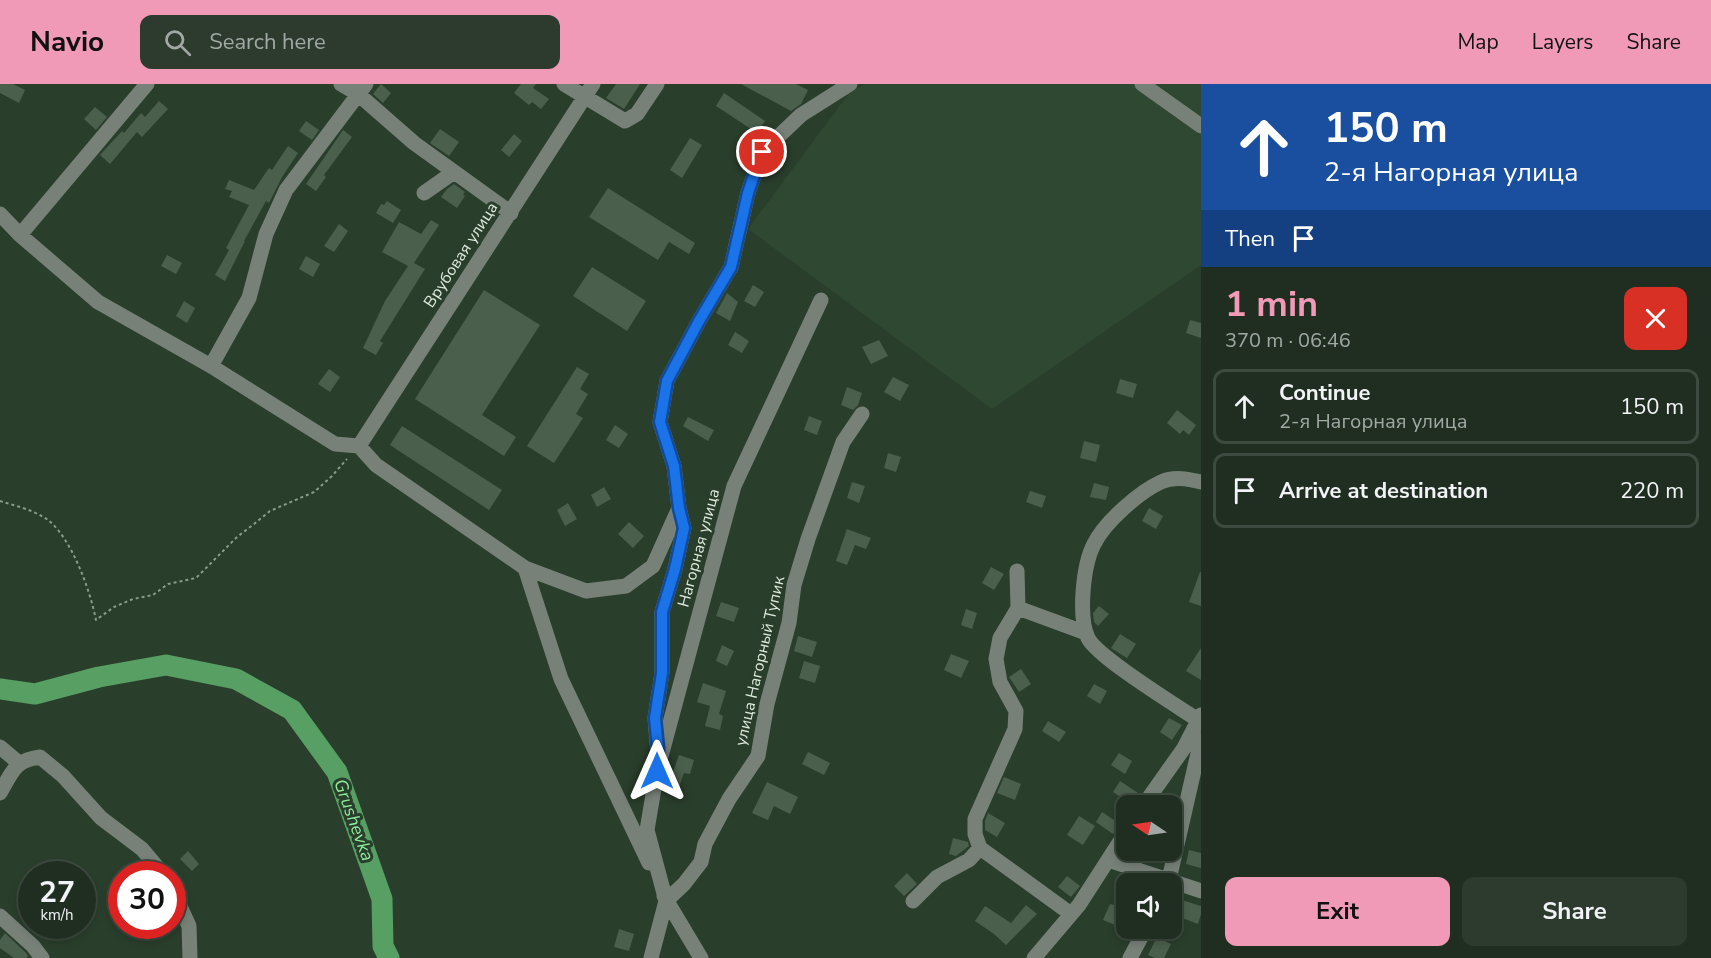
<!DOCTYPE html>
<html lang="en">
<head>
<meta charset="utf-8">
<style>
	:root { --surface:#202e21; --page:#2d3a2e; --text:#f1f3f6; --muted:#a2a8a5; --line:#3d4a3f; --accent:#f09ab7 }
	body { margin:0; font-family:"Nunito Sans",sans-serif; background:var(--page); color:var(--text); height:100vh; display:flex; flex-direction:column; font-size:22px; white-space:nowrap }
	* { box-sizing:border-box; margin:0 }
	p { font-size:20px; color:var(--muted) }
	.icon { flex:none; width:33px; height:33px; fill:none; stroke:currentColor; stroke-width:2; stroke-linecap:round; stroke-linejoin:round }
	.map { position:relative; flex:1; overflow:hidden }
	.sheet { display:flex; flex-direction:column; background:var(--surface); width:510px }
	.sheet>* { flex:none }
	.guide { background:#1a4fa0; color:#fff; overflow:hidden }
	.needle { width:39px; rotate:283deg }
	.fabs { position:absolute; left:1116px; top:711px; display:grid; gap:12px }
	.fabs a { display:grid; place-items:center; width:66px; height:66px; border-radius:12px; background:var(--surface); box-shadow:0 3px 9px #0003,0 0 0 2px var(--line); font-size:30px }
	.speed { position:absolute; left:18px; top:777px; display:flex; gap:12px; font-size:30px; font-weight:700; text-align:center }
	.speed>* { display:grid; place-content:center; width:78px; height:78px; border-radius:50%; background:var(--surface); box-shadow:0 3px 9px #0003,0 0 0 2px var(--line); line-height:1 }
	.speed small { font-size:15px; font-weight:400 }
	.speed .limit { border:9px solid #d22; background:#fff; color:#111 }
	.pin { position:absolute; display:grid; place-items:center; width:51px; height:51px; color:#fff; margin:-26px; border:3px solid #fff; border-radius:50%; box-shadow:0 2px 6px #0007 }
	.me { position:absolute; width:66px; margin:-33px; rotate:0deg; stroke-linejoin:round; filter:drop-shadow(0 0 4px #0008) }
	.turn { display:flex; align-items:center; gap:21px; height:126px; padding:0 24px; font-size:27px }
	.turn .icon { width:78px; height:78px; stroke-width:2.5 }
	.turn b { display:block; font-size:42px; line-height:51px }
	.then { display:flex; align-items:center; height:57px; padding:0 24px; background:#0003; gap:12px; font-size:22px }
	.round { display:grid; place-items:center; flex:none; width:63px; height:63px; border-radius:12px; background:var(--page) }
	.headline { display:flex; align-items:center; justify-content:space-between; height:102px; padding:0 24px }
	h1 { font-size:36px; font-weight:700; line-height:45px; color:var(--accent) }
	.button { display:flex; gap:12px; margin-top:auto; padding:12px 24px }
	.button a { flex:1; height:69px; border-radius:12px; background:var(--accent); color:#111; font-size:24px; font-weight:700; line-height:69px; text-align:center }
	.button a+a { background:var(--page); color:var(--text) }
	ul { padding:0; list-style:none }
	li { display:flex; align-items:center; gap:18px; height:75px; margin:0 12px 9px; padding:0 12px; border:3px solid var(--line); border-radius:12px }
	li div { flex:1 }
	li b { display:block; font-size:22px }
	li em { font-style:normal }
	header { display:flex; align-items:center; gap:36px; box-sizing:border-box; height:84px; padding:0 30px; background:var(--accent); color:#111 }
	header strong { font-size:28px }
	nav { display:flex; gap:33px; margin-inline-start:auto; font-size:21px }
	.search { width:420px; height:54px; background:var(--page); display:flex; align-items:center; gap:15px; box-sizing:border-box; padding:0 21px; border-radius:12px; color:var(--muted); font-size:22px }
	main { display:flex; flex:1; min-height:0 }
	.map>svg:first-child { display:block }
</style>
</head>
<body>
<header>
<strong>Navio</strong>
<div class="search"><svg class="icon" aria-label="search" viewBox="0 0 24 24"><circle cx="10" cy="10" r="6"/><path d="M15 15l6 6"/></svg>Search here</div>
<nav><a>Map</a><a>Layers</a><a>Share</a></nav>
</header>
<main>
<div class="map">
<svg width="1201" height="874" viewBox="0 0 1201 874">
	<rect width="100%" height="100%" fill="#2a3e2c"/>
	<path fill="#2e4832" d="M865 0H1201V181L992 325 748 145 849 9Z"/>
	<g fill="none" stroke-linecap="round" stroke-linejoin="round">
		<path stroke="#579f63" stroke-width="21" d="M0 605 35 610 99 593 166 581 236 595 292 626 337 688 382 815 383 862 389 874"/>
	</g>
	<path fill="#4b5f4d" d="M0 0H13L25 6 19 19 0 9Z
		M381 0 391 9 383 19 373 10Z
		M521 0H536L533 4 549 15 541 25 532 18 529 21 514 9Z
		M616 0H640L624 25 606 14Z
		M741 0H796L808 6 801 20 791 27Z
		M724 9 765 37 757 49 716 22Z
		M159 17 168 25 142 53 137 48 110 80 100 71 122 47 124 49 141 29 145 33Z
		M95 23 107 33 96 46 84 35Z
		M306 37 319 46 312 56 299 47Z
		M440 45 459 58 449 72 430 59Z
		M343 46 352 53 324 91 326 93 316 107 306 100Z
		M514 50 522 57 509 73 501 66Z
		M690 54 702 61 682 94 670 86Z
		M288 62 298 69 282 93 269 119 266 117 244 157H245L225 197 215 191 229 166 226 164 249 121 229 113 232 107 225 105 229 96 254 106 269 84 272 86Z
		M454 100 465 108 463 110 465 112 457 124 441 113 447 105Z
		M608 104 695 159 689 170 669 158 658 176 589 133Z
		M387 117 401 126 393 139 376 129 381 120 384 121Z
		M431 136 439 141 414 179 425 185 380 257 383 259 376 271 363 264 385 217 408 182 382 168 399 138 421 150Z
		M339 140 348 147 334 168 324 162Z
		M167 171 182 179 176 190 161 182Z
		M306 172 320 180 313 193 299 185Z
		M592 183 646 217 627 247 573 212Z
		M753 201 764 208 755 223 744 217Z
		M484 206 540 241 482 331 516 353 504 372 415 315Z
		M727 209 738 218 730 237 716 229Z
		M184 217 195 224 187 239 176 232Z
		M1190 236 1201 239V254L1186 249Z
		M735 248 749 257 742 269 728 261Z
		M879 256 888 272 871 280 862 263Z
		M577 283 589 290 580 305 588 310 576 330 583 334 554 379 527 362Z
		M329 285 340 293 330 308 318 300Z
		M893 293 909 301 900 317 884 308Z
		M1120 295 1137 300 1133 314 1116 309Z
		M847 303 862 309 858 321 853 326 841 321Z
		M1177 326 1196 341 1189 351 1183 346 1180 350 1167 339Z
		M809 332 822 337 817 351 804 346Z
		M688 333 714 346 708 357 683 342Z
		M615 341 628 350 619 364 606 356Z
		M402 342 502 406 489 426 390 361Z
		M1084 357 1100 361 1096 378 1080 374Z
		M888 369 901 373 896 388 884 384Z
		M852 398 865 402 859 419 847 414Z
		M1094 399 1109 403 1106 416 1090 413Z
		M604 403 611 415 597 423 591 411Z
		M1030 407 1046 412 1042 424 1026 418Z
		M568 419 577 435 565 442 557 426Z
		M1149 424 1163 432 1156 445 1142 437Z
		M629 438 644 452 633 464 618 450Z
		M847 445 871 454 866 465 855 461 847 481 836 477Z
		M991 483 1004 490 994 506 982 499Z
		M1200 488H1201V522L1189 518Z
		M721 518 739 524 734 538 716 532Z
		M1099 522 1109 530 1098 542 1094 538 1093 529Z
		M966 525 977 529 972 545 961 541Z
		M1120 550 1136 560 1127 574 1111 564Z
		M798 552 817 558 812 573 794 567Z
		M722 561 734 567 727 582 716 577Z
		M1201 564V596L1186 587Z
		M951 570 969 577 961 594 944 586Z
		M804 577 820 582 815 599 799 594Z
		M1021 585 1031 600 1019 608 1009 593Z
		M703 599 726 607 719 630 723 632 720 646 705 642 710 622 697 618Z
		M1094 600 1107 607 1100 620 1087 612Z
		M1169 634 1182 641 1172 656 1160 648Z
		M1048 637 1066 648 1059 658 1042 647Z
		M808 668 830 679 824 691 802 680Z
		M1119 669 1132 677 1125 690 1111 681Z
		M679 671 694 676 690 690 684 689 677 709 664 704 668 690 672 691Z
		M1004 693 1021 700 1015 716 997 709Z
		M1120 697 1138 709 1131 720 1113 708Z
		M767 698 798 713 790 730 774 722 768 736 752 729Z
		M1102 728 1120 740 1113 750 1096 738Z
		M988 729 1005 739 997 753 985 746V737Z
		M1079 732 1095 742 1083 761 1067 751Z
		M953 754 968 758 969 762 956 772 949 770Z
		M1133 766H1164L1158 779Z
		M1189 766 1201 769V784L1186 780Z
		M188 767 199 780 192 787 180 775Z
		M907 789 917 800 904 812 894 802Z
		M1067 792 1080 802 1071 813 1058 803Z
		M1126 795V825L1120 843 1103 836 1110 820 1114 821Z
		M1172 813 1201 822V830L1198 840 1172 830Z
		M1026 821 1037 830 1006 861 994 850 975 837 985 822 1011 839Z
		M619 845 634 850 629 867 614 863Z
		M5 849 26 869 28 872 26 874H14L0 864V856Z
		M1157 853 1171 860 1164 874H1155L1148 871Z"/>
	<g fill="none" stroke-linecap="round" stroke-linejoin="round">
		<path stroke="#8b9b8c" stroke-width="2" stroke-dasharray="3 3" stroke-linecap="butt" d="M0 417C16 422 34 426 48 436 72 455 90 506 96 536L114 523 133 515 153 511 168 500 196 494 237 453 254 440 270 427 314 408 332 392 347 375"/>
		<path stroke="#778178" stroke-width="15" d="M341 0 358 10 414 59 511 129
			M564 0 625 37 637 30 657 0
			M1142 0 1201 42
			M424 109 454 88
			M0 130 20 151 98 218 211 282 335 360 359 362 376 381 525 484 586 507 626 502 653 482 679 424 674 382 660 338 667 297 699 237 731 183 748 109 762 68 801 31 850 0
			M20 151 147 0
			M211 282 249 214 266 150 286 106 366 0
			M359 362 593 0
			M525 484 561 595 649 779
			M1018 524 1086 549
			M1198 636C1177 622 1097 573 1088 554 1078 533 1083 481 1094 460 1105 438 1139 408 1161 398 1174 392 1188 395 1201 398
			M0 663 19 679
			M658 669 655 634 662 589V528L675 485 684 444 679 424
			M0 709C12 689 14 676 40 673L63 692 101 734 142 765 163 790
			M1143 722 1184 664 1201 631
			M980 764 1071 830
			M1108 776 1201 807
			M1168 800 1201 656
			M172 805 189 842 190 874
			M664 812 701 874
			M666 817 684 800 701 778 705 760 729 715 758 672 767 620 789 539 794 501 808 455 843 358 862 330
			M913 817 937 793 969 776 980 764 975 750V735L1015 645 1016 627 1000 598 996 575 1000 554 1018 524 1017 487
			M0 832 33 862 42 874
			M651 874 666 817 647 746 657 687 734 402 821 216
			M1034 874 1079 821 1126 748
			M1130 874 1146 844"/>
	</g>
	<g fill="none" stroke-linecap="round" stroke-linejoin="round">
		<defs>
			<path id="route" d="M657 687 658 664 655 634 662 589V528L675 485 684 444 679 424 674 382 660 338 667 297 699 237 731 183 748 109 762 68"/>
		</defs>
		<use href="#route" stroke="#114b97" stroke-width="15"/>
		<use href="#route" stroke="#1a73e8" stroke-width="10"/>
	</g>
	<g text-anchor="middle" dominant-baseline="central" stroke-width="6" stroke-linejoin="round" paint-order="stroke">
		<g font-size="16" fill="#dfebe0" stroke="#2a3e2c">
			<text transform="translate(461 171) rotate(-57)">Врубовая улица</text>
			<text transform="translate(699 464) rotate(-75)">Нагорная улица</text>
			<text transform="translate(760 577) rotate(-77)">улица Нагорный Тупик</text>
		</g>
		<g font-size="18" font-style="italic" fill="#8dee9d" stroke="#2a3e2c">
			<text transform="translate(354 736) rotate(70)">Grushevka</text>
		</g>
	</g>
</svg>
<div class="fabs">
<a><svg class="needle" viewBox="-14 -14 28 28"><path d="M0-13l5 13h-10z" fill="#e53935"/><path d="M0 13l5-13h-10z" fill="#a2a8a5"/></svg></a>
<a><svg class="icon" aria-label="sound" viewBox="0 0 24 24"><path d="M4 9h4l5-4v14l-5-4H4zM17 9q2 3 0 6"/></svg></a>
</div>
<div class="speed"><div>27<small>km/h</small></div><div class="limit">30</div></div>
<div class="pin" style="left:762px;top:68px;background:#d93025"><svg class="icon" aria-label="arrive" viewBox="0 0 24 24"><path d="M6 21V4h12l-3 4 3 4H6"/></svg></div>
<svg class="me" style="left:657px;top:687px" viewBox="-20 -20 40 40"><path d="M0-17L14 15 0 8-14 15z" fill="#1a73e8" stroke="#fff" stroke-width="4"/></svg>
</div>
<section class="sheet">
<div class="guide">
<div class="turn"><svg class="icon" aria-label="ahead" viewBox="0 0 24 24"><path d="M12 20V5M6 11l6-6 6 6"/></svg><div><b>150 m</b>2-я Нагорная улица</div></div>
<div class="then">Then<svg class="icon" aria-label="arrive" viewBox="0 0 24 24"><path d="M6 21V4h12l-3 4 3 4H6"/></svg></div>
</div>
<div class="headline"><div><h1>1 min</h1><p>370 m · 06:46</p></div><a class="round" style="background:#d93025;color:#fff"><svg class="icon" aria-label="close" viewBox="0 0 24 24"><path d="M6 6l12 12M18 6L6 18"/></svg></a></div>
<ul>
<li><svg class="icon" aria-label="ahead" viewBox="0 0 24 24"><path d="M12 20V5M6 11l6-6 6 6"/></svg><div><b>Continue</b><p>2-я Нагорная улица</p></div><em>150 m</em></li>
<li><svg class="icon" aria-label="arrive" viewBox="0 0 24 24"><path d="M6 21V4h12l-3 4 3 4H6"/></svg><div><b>Arrive at destination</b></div><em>220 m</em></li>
</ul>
<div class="button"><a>Exit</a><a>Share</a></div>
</section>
</main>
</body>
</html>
